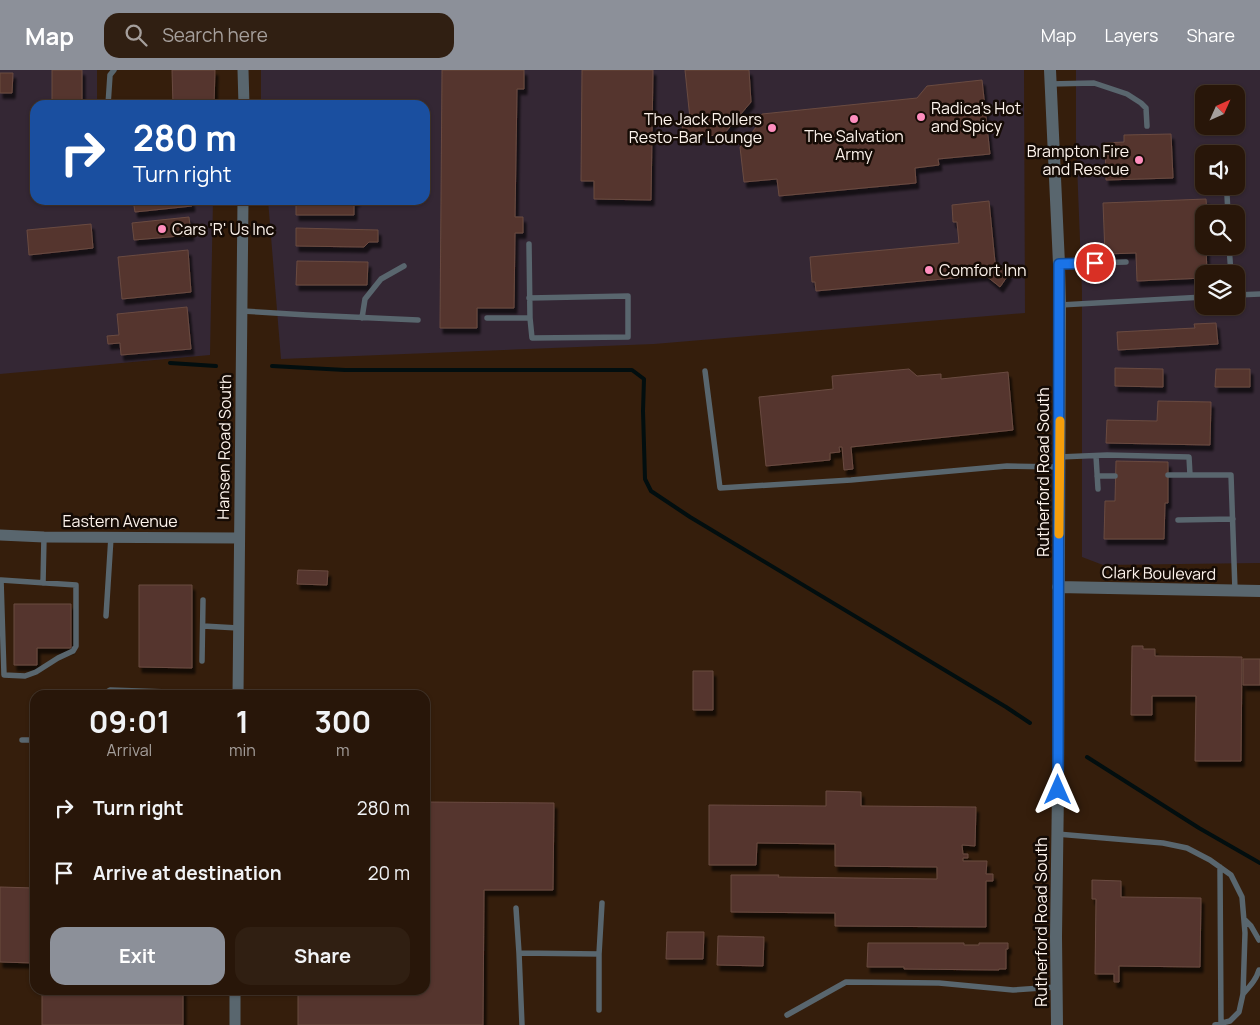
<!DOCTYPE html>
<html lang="en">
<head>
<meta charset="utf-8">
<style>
	:root { --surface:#281609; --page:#301f12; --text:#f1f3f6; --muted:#a59f9c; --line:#44352a; --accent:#8c9099 }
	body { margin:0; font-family:Manrope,sans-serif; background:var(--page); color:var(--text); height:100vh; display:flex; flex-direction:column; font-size:19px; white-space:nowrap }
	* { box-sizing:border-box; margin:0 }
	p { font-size:16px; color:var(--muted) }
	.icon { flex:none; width:28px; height:28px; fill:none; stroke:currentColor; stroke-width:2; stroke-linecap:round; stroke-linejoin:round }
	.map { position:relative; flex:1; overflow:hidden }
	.sheet { position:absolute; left:30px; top:620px; width:400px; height:305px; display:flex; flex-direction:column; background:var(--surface); border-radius:15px; box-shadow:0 1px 4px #0004,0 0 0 1px var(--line) }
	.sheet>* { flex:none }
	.hud { position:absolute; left:30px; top:30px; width:400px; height:105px; border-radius:15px; box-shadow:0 1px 4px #0004,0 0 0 1px var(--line); background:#1a4fa0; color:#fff; overflow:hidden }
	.needle { width:32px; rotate:45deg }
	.fabs { position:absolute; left:1195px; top:15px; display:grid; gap:10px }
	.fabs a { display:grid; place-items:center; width:50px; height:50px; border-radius:10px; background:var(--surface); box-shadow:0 1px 4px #0004,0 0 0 1px var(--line); font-size:25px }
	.pin { position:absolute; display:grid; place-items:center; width:42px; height:42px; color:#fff; margin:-21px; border:2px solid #fff; border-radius:50%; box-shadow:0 1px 5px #0007 }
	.me { position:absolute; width:55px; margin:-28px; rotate:0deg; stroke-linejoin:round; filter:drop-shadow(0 0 4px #0008) }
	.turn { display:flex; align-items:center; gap:18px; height:105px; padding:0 20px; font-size:22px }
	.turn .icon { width:65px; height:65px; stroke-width:2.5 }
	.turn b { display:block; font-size:35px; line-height:42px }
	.eta { display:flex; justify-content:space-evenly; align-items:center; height:85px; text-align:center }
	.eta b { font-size:30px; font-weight:700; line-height:35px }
	.primary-button { display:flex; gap:10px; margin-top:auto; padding:10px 20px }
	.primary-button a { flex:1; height:58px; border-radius:15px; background:var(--accent); color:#fff; font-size:20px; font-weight:700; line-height:58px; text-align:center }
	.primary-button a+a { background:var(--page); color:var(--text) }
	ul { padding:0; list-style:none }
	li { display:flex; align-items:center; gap:15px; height:65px; padding:0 20px }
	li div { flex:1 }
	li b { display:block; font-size:19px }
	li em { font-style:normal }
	header { display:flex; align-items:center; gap:30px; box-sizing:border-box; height:70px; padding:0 25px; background:var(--accent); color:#fff }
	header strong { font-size:24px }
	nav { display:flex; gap:28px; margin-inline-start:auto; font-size:18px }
	.search { width:350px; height:45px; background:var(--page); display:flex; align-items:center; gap:12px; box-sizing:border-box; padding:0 18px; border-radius:15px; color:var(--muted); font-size:19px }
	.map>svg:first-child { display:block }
</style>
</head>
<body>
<header>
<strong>Map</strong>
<div class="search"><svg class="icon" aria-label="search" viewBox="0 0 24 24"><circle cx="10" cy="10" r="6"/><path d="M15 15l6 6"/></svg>Search here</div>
<nav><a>Map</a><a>Layers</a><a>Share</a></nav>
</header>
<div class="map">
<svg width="1260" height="955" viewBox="0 0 1260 955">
	<defs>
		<filter id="shadow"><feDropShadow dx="3" dy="5.5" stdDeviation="1" flood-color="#0009"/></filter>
	</defs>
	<rect width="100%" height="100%" fill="#351e0c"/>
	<path fill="#342734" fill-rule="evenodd" d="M0 0H97V35H35V130H213L210 285 0 304Z
		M261 0H1024L1025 243 654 274 281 289 268 130H425V35H261Z
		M1076 0H1260V493L1103 495 1082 487V222L1076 69ZM1204 24H1236V56H1204ZM1204 84H1236V116H1204ZM1204 144H1236V176H1204ZM1204 204H1236V236H1204Z"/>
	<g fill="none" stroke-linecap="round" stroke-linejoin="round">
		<path stroke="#020e0f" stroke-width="4" d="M170 293 216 296
			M272 296 345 300H632L644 309 643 341 645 409 651 421 690 447 1006 637 1030 653
			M1087 687 1199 758 1260 793"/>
	</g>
	<path fill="#54362d" stroke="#6a4a41" filter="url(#shadow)" d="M52 0H82V35H52Z
		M172 0H215L214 35H173Z
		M442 0H524V19H517L515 147H523V163H515L514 238H477V258H440Z
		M582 0H653L651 130 594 129V111H581Z
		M685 0H749L751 32 724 64 683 69 682 50 690 49Z
		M0 3H13L12 23H0Z
		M982 10 990 84 938 89 939 95 915 98 916 113 779 126 777 109 744 112 740 77 761 51 758 49 762 44 917 28 927 16Z
		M1171 64 1173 108 1106 110 1105 73 1124 72V65Z
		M1206 129 1207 144H1204V176H1206L1207 204H1204V208L1137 211 1136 183 1105 184 1103 133Z
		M133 130H191L192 136 135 142Z
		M296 130H357V131H354V145H296Z
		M989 131 995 192 1009 204 1000 217 985 205 816 221 815 212H812L810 187 959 173 957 152H953L952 135Z
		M189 147 191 165 134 170 132 153Z
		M91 154 93 178 29 185 27 160Z
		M296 158 378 160V172H369L364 177 296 176Z
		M188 180 191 222 122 229 118 187Z
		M297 191 368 192 367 215H296Z
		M187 237 191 279 121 285 120 273 108 274 107 266 119 265 117 244Z
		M1216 253 1218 274 1118 280 1117 262 1195 258 1194 254Z
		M1115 298 1163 299V317L1115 316Z
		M909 299 917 306 941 304V309L1008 302 1013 360 851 377 853 399 844 400 842 377H839L840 382 830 383V390L766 396 759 327 833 319 832 306Z
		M1216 299H1250V317H1215Z
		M1158 331 1211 332 1210 375 1106 373 1107 350 1157 351Z
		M1116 391 1168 392V433H1165L1164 469H1104L1105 431H1115Z
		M298 500 328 501 327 515 297 514Z
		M139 515H192V598L139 597Z
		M14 534H71V578H37V595H14Z
		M1132 576H1143V579H1155V586L1242 587 1241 691H1195L1196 626H1152V645H1131Z
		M1243 589H1260V615H1243Z
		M693 601H713V640H693Z
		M826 721 861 722V736L976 737 975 776 962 775 963 784H968V788H963V791H987L986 804H993V811H986V857L835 856V843L731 842V805H779L778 807 937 809V797L835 796V774L757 773 756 795H709V735L826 736Z
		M425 732 554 733 553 820H484L483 955H298V920H425Z
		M1092 810 1121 811V827L1201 828 1200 897 1119 896V912H1114V904H1095L1096 829H1092Z
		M0 817 35 818V893L0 892Z
		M667 862H704L703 889H666Z
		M718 866 764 867 763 896 717 895Z
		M868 873H964V875H979V873H1008V879H1006V899H999V900L904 899V897H867Z
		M42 920H183V955H42Z"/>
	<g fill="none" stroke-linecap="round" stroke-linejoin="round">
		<path stroke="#59666e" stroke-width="5.5" d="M1050 14 1094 13 1127 24 1141 33 1146 38 1147 56
			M108 35 110 5 114 0
			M1227 125 1228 144
			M1229 176 1231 204
			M1059 194 1126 192
			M1236 225 1260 224
			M529 228 628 226V267L532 268 530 248
			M1060 235 1204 227
			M242 241 307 245 418 250
			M362 248 365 229 381 209 404 196
			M487 248H530L529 174
			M705 301 720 418 851 410 1007 396 1059 397
			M1096 386 1098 419
			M1059 387 1107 385 1189 387 1190 405H1231L1235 520
			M1168 405H1190
			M1097 406H1115
			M1178 450 1233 449
			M1 510 76 515V576L73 581 58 588 36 602 25 606 4 605Z
			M43 513 44 467
			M106 546 111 467
			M203 556 238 558
			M202 591 203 530
			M102 625 110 620 169 622
			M22 670H35
			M1057 764 1163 773 1187 778 1210 790 1231 805 1242 827 1245 863 1243 924 1239 942 1230 951 1215 955
			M1220 797 1221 953
			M516 838 519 883 522 955
			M1245 850 1251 856 1259 870
			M519 883 599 884V940
			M599 884 602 833
			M1243 924C1250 916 1256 910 1259 900
			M787 945 846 912 939 913 1013 920 1056 917"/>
		<path stroke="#59666e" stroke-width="11" d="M243 0 244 35
			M0 465 44 467 239 468
			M238 625 243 130
			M235 955V920"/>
		<path stroke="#59666e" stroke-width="12" d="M1050 0 1059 194 1060 235 1058 720 1056 867 1057 955
			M1058 517 1260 521"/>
	</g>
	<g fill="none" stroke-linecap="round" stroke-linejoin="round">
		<defs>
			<path id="route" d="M1058 720 1059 194 1095 193"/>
		</defs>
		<use href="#route" stroke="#114b97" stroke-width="12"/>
		<use href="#route" stroke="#1a73e8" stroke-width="9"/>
		<path stroke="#f59e0b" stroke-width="9" d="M1059 464 1060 351"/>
	</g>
	<g fill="#fe8ebe" stroke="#150b05" stroke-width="2">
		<circle cx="921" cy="47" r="5"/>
		<circle cx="854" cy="49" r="5"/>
		<circle cx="772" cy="58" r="5"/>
		<circle cx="1139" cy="90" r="5"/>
		<circle cx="162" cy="159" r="5"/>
		<circle cx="929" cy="200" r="5"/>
	</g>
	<g text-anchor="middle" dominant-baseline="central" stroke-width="5" stroke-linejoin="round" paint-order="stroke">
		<g font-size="16" fill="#fdf3ec" stroke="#150b05" text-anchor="start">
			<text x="931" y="38">Radica's Hot<tspan x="931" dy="18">and Spicy</tspan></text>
			<text x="762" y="49" text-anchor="end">The Jack Rollers<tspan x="762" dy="18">Resto-Bar Lounge</tspan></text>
			<text x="854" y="66" text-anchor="middle">The Salvation<tspan x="854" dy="18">Army</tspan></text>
			<text x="1129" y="81" text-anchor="end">Brampton Fire<tspan x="1129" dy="18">and Rescue</tspan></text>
			<text x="172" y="159">Cars 'R' Us Inc</text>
			<text x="939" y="200">Comfort Inn</text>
		</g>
		<g font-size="16" fill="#fdf3ec" stroke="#150b05">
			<text transform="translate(224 377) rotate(-89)">Hansen Road South</text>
			<text transform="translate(1043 402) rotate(-90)">Rutherford Road South</text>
			<text x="120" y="451">Eastern Avenue</text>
			<text transform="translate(1159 503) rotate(1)">Clark Boulevard</text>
			<text transform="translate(1041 852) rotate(-90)">Rutherford Road South</text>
		</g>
	</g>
</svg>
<div class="fabs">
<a><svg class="needle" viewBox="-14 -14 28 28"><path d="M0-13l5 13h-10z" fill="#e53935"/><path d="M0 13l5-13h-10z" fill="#a59f9c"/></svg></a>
<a><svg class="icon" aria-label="sound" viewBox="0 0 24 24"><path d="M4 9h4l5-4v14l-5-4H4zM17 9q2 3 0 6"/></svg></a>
<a><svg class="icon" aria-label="search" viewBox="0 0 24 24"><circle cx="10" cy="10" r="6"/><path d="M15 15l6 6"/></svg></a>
<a><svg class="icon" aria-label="layers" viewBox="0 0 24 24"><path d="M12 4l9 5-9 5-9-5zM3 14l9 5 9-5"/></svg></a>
</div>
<div class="pin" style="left:1095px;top:193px;background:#d93025"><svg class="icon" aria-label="arrive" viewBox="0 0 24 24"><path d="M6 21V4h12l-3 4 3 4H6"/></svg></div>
<svg class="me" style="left:1058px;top:720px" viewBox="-20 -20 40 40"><path d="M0-17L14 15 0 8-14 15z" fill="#1a73e8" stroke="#fff" stroke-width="4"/></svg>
<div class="hud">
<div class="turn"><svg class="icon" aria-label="right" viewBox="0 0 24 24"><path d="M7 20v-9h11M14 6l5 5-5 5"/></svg><div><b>280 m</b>Turn right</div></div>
</div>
<section class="sheet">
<div class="eta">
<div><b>09:01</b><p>Arrival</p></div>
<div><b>1</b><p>min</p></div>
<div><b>300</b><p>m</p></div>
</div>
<ul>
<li><svg class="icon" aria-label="right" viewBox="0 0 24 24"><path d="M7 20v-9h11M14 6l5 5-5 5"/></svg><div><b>Turn right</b></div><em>280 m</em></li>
<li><svg class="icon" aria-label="arrive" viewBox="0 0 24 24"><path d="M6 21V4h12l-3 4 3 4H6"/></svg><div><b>Arrive at destination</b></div><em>20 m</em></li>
</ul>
<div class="primary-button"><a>Exit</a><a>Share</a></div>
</section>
</div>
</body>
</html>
